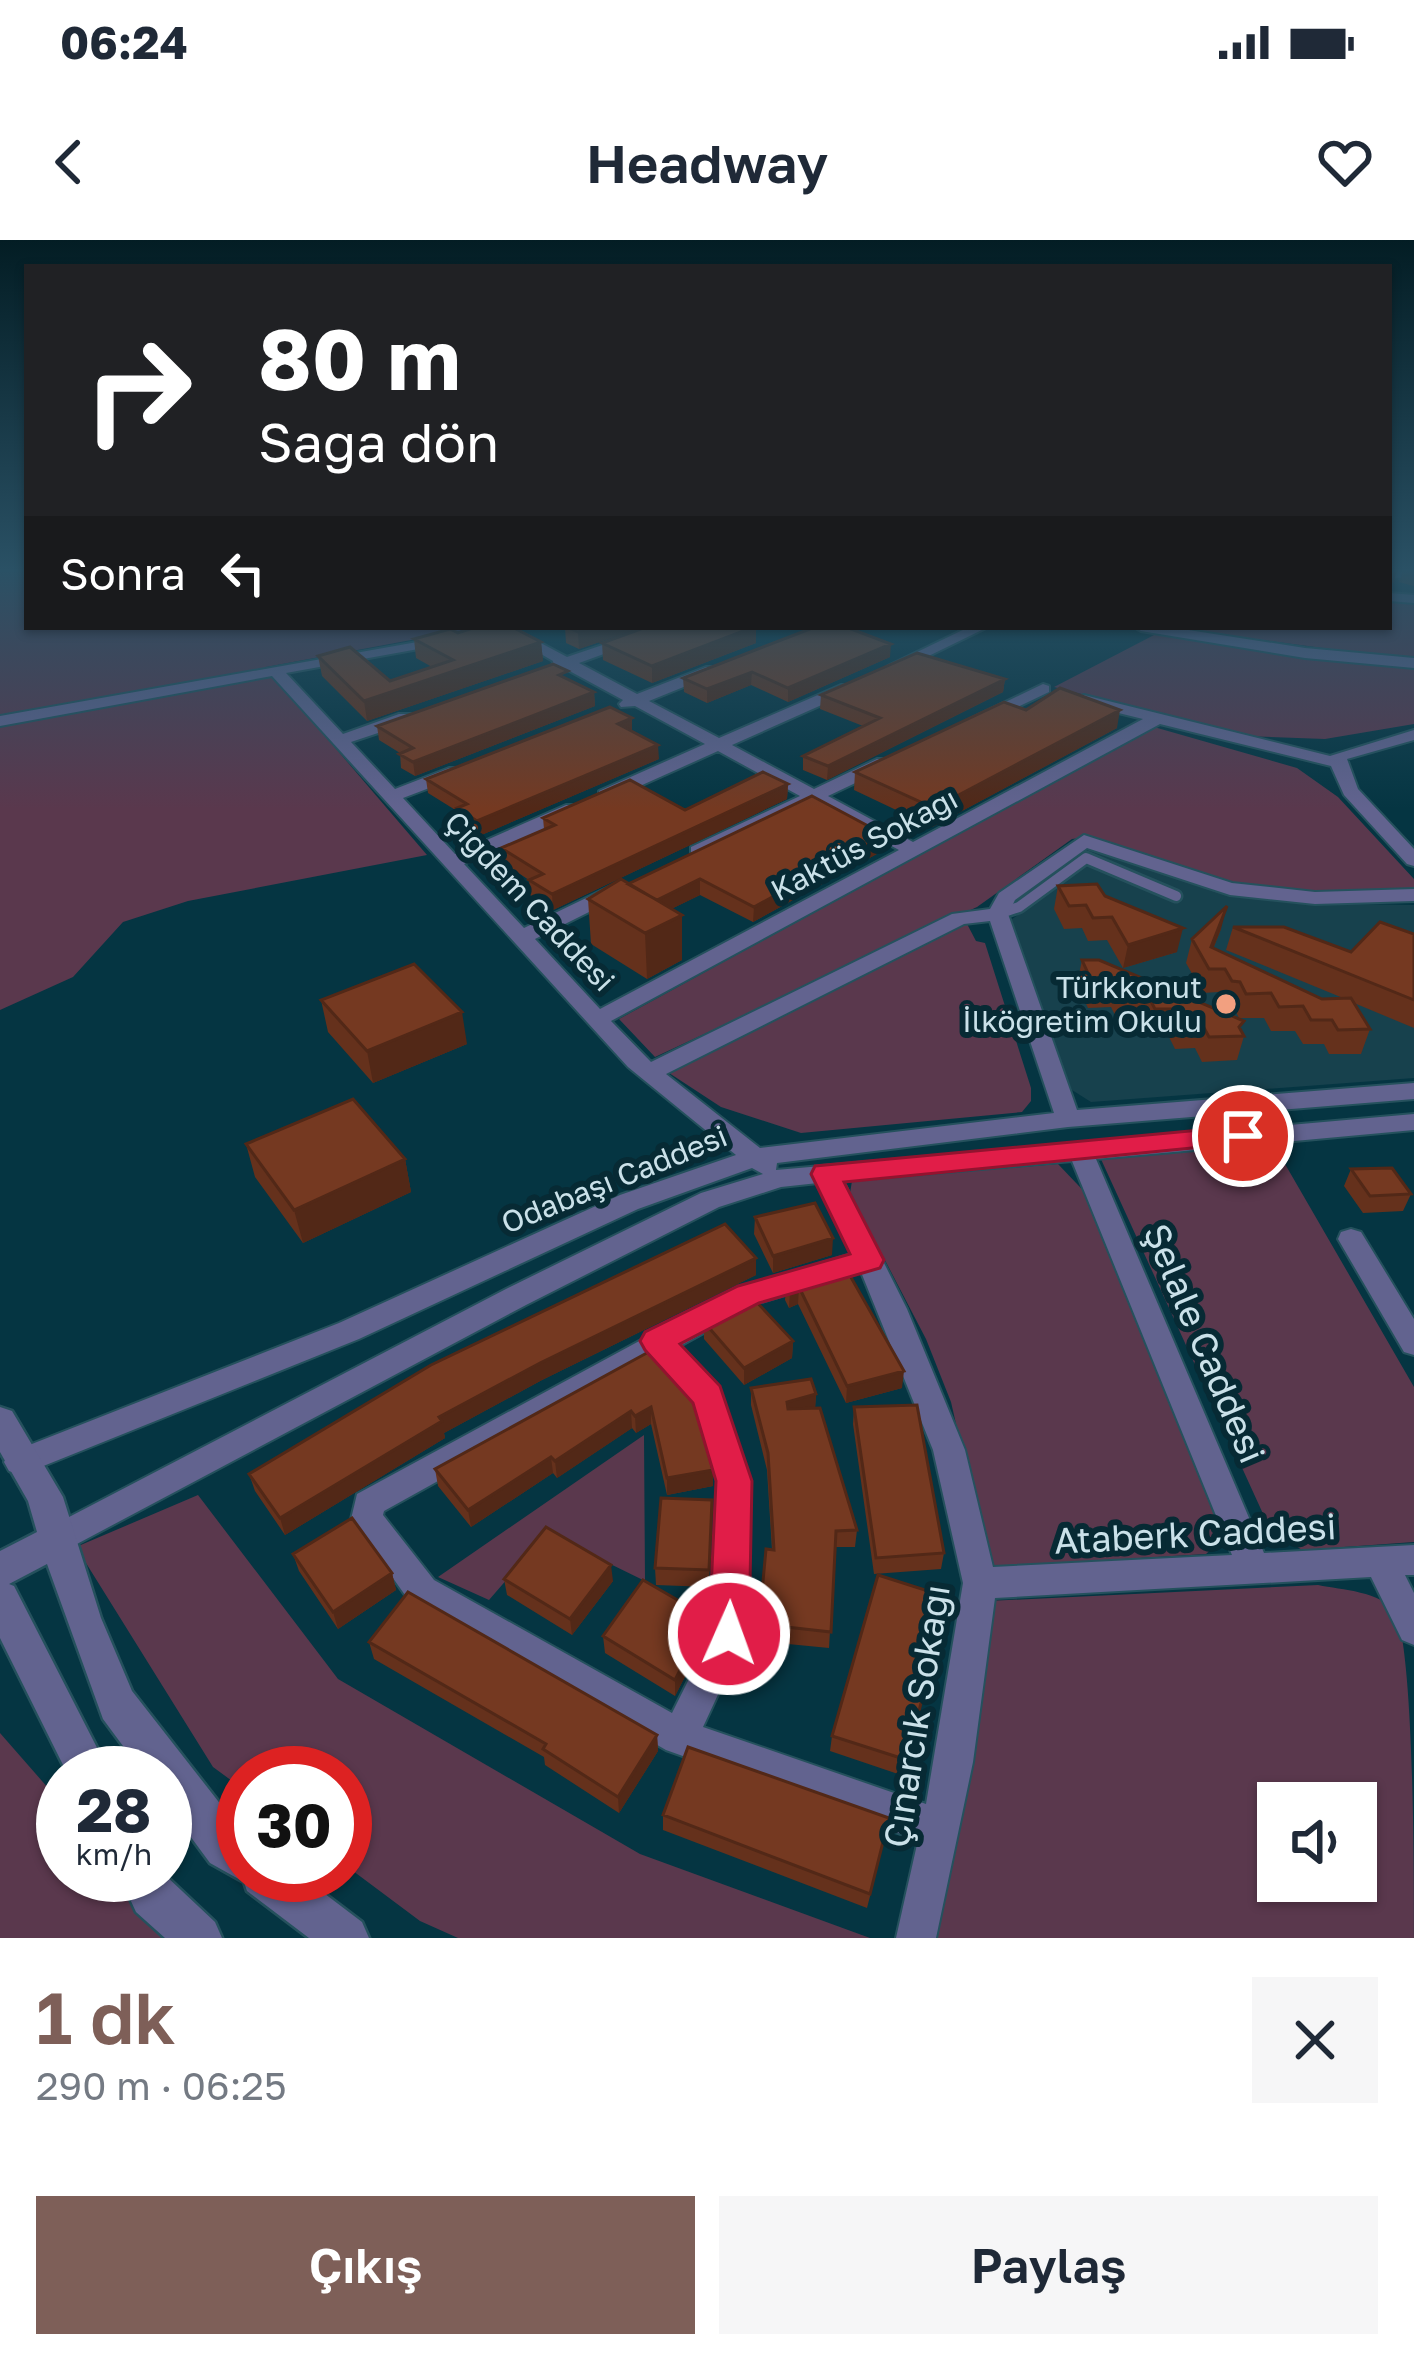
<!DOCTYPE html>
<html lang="tr">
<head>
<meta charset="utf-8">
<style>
	:root { --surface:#fff; --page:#f6f6f7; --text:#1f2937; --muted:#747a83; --accent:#7e5f58 }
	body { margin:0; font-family:"Golos Text",sans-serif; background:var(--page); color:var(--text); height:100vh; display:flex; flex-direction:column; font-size:45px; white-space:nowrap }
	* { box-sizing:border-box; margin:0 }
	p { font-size:39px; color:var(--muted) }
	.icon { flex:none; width:66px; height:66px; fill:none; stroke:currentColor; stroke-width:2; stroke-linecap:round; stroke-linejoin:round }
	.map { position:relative; height:1698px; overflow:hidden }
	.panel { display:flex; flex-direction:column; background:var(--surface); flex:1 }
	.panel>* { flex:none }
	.guide { position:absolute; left:24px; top:24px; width:1368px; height:366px; border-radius:0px; box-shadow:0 3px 9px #0004; background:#202124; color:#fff; overflow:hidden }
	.buttons { position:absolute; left:1257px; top:1542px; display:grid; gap:24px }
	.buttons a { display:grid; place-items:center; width:120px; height:120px; border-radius:0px; background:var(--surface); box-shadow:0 3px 9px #0004; font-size:60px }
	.speed { position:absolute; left:36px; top:1506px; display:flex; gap:24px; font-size:60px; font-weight:700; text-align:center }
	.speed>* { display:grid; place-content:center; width:156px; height:156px; border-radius:50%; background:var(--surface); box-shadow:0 3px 9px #0004; line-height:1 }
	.speed small { font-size:30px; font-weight:400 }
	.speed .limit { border:18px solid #d22; background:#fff; color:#111 }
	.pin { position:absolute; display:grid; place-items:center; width:102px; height:102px; color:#fff; margin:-51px; border:6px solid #fff; border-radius:50%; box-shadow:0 3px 12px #0007 }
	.me { position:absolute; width:132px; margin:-66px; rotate:2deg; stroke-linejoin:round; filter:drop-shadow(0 0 9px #0008) }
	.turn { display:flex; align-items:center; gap:42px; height:252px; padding:0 36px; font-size:54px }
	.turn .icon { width:156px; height:156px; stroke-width:2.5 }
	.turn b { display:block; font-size:84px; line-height:102px }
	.then { display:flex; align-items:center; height:114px; padding:0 36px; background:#0003; gap:24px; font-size:45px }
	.round { display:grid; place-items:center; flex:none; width:126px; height:126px; border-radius:0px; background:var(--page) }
	.summary { display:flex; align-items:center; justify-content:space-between; height:204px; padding:0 36px }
	h1 { font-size:72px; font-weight:600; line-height:90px; color:var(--accent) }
	.cta { display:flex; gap:24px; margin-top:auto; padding:24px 36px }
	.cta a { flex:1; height:138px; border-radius:0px; background:var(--accent); color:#fff; font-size:48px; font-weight:600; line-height:138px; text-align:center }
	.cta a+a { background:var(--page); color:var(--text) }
	.status { display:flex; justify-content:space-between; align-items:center; height:84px; padding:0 60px; background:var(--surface); direction:ltr }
	.status svg { height:33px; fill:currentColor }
	header { display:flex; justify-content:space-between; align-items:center; height:156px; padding:0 36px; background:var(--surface); font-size:54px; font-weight:600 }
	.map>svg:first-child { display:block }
</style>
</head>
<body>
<div class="status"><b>06:24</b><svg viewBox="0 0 49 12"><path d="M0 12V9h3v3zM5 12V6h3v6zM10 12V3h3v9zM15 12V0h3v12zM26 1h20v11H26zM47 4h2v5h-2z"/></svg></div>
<header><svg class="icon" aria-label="back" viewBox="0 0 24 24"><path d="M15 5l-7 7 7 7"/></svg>Headway<svg class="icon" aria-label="heart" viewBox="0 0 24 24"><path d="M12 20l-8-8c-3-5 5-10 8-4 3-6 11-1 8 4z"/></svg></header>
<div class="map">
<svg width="1414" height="1698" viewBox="0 0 1414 1698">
	<rect width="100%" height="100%" fill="#053542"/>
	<path fill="#17414d" d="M1087 606 1221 653 1292 663 1414 665V838L1091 862 1072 850 1009 690 1012 679 1024 671 1011 665Z"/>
	<path fill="#5a384d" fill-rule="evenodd" d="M0 331H27V387H481L266 427 427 615 188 661 123 682 73 737 0 770Z
		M1389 359 1414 361V420L1163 387H1389Z
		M1156 394 1414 428V484L1325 499 1245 496 1054 447Z
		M1154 487 1297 528 1338 557 1414 639V652L1308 654 1210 642 1089 597 1072 599 977 667 655 817 619 779Z
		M966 682 976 701 985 703 1031 848V861L1022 872 801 893 721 867 666 831Z
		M1274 905 1414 1147V1302L1302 1310 1270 1289 1100 917Z
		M1058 924 1097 965 1229 1293 1206 1314 989 1327 951 1162 926 1099 850 953 852 941Z
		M644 1195 645 1341 547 1293 489 1360 438 1337Z
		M198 1255 338 1439 640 1614 870 1698H458L420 1681 345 1625V1533H243V1549L213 1527 76 1307Z
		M1318 1345C1342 1350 1381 1351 1396 1373 1414 1418 1414 1633 1414 1698H928L988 1361ZM1278 1563H1356V1641H1278Z
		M0 1493 63 1565V1635H124L179 1698H0Z"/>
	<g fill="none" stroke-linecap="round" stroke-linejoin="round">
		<defs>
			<path id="service" d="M998 674 1019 667 1086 618 1176 656"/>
			<path id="minor" d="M1389 331H1414V339L1389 337Z
				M1389 353 1414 355V363L1389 361Z
				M656 387H678L579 423 637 454 706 427H718V433L649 461 719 498 841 445H853V451L732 505 814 549 877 519H889V527L828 556 913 602 1143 479 1078 463V457L1084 455 1330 516 1414 490V500L1347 519 1358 549 1414 609V626L1407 624 1344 555 1331 526 1160 484 611 781 651 822 952 674 990 669 999 653 1084 595 1232 643 1315 652 1414 649V661L1315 664 1230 655 1087 608 1015 660 1008 674 1077 870 1414 843V859L1068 887 777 923 776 930 1414 874V890L1096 919 1264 1313 1414 1305V1335H1405L1414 1353V1405L1402 1400 1371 1337 995 1358 973 1522 936 1698H896L918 1600 666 1510 410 1362 351 1279 357 1254 643 1099 647 1093 659 1091 739 1048 852 1014 818 943 781 947 719 967 526 1065 60 1313 48 1308 44 1298 48 1288 506 1049 701 953 763 934 752 928 638 969 359 1099 31 1231 20 1235 9 1231 4 1222 9 1213 339 1083 620 955 736 915 628 827 272 436 0 486V476L451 396 454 399 446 404 286 433 343 494 399 474H411V482L351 502 395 549 449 528H461V536L403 558 455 614 566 565H580V573L464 624 524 688 611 646H625V654L535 699 600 769 899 610 813 563 705 615H691V607L800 556 718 511 611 559H599V551L705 504 635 466 621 467 619 464 623 460 564 428H552L553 421 510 396 522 393 567 417ZM990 681 1054 873 760 908 666 834 964 684ZM1072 921 1232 1315 993 1327 965 1210 907 1069 843 941ZM861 1032 933 1210 963 1343 926 1564 703 1487 746 1394 750 1241 719 1147 680 1106 758 1063ZM656 1120 695 1162 718 1241 712 1393 672 1473 434 1340 383 1275 384 1271Z
				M969 387H988L902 429 888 426Z
				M1134 387H1169L1305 408 1414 418V428L1305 418 1141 391Z
				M1043 444 1049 446V452L986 482 972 478Z
				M1351 989 1361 992 1414 1079V1115L1404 1112 1338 999 1341 992Z"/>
			<path id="tertiary" d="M0 1167 12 1171 63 1257 101 1378 132 1451 243 1593V1635H300L362 1682 369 1698H309L247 1651 244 1642 210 1623 165 1562V1533H143L103 1479 47 1324 9 1344 14 1346 110 1533H67L0 1398V1311L37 1292 28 1261 0 1212Z
				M119 1635H165L215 1682 222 1698H165L136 1672Z"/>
		</defs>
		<use href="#service" stroke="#25515d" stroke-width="15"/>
		<use href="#minor" stroke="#25515d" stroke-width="4"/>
		<use href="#tertiary" stroke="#25515d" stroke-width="5"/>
		<use href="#service" stroke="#62638f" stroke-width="10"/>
		<use href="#minor" fill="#62638f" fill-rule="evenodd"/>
		<use href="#tertiary" fill="#62638f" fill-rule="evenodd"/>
	</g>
	<path fill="#65311c" d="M1403 331H1414V346L1399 342Z
		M565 387H643L579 409 566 403Z
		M458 393 541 402 543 421 367 481 322 436 318 416 390 441 432 427 416 418 414 399Z
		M602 403H756L652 443 603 420Z
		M890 417 788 462 751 445 707 463 684 452 683 438Z
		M1005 439 1003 452 827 540 803 530V516L863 486 820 469 821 455Z
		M569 440 594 452 595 466 415 536 401 528 400 513 379 500 377 486Z
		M1026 470 1117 488 932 587 854 550 855 532Z
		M659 519 479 596 458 583 457 571 428 553 426 539Z
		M788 544 787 559 553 670 530 655 529 640 503 623 501 608 544 589 543 578 685 570Z
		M884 610 753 682 700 655 671 669 682 720 647 739 591 704 588 659 628 644Z
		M1058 646 1105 656 1177 712 1123 728 1107 700 1088 701 1082 688 1064 689 1054 669Z
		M1233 687 1351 712 1414 694V788L1354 763 1370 789 1361 814H1329L1324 804H1303L1295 791H1271L1264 778H1239L1233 766 1225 765 1218 752 1203 753 1186 723 1192 699 1221 689 1213 709 1322 759 1343 758 1226 710Z
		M1082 720 1241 791 1244 796 1237 820 1202 822 1195 808 1175 809 1167 793 1149 794 1142 780 1118 781 1111 767 1088 768 1077 744Z
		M321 760 467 804 373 843 328 792Z
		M246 904 405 919 411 952 303 1003 255 937Z
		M1351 929 1411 954 1403 971 1363 973 1344 946Z
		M755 977 832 1015 773 1033 754 994Z
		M756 1018V1035L542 1140 444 1193 445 1198 285 1295 255 1251 249 1234Z
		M844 1025 902 1148 846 1163 798 1064 789 1068 785 1060 786 1043Z
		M704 1082 793 1101 792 1118 744 1145 704 1099Z
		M654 1109 713 1230V1246L667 1255 651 1184 636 1193 632 1188 557 1238 553 1233 471 1287 438 1246 435 1229Z
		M751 1148 816 1154 815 1168 857 1290 855 1307H835L829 1408 758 1401 759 1384 772 1310 767 1230 751 1165Z
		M854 1167 944 1313 941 1329 874 1334 853 1184Z
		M712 1260 709 1347 656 1345 655 1328Z
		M293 1314 392 1333 396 1350 338 1389 299 1331Z
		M504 1339 613 1341 572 1395 507 1355Z
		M947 1357 904 1536 830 1511 832 1496Z
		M707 1394 675 1456 605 1413 603 1396Z
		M369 1402 657 1495 658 1511 619 1573 545 1525 544 1517 374 1419Z
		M663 1575 886 1593 867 1668 663 1590Z"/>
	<path fill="#522817" d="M1396 331H1397L1394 342 1389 345V335Z
		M593 387H643L579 409 578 392Z
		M756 387V403L652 443V426Z
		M541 402 543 421 367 481 364 461Z
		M891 404 890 417 788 462V448Z
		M752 432 751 445 707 463V449Z
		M1005 439 1003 452 827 540 828 526Z
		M594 452 595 466 415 536 413 522Z
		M1120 470 1117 488 932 587 934 568Z
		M632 478V492L618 484Z
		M658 505 659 519 479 596 477 581Z
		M788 544 787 559 553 670 552 654Z
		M885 595 884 610 753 682 754 667Z
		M700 639V655L655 677V661Z
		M1227 666 1221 689 1207 724 1211 707Z
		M682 675V720L647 739 645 693Z
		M1183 688 1177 712 1123 728 1128 705Z
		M462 772 467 804 373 843 367 811Z
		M405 919 411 952 303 1003 294 970Z
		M833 998 832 1015 773 1033V1016Z
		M756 1018V1035L542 1140 444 1193 445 1198 285 1295 280 1278 439 1177 540 1123Z
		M799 1047 798 1064 789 1068 790 1051Z
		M793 1101 792 1118 744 1145V1128Z
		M904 1131 902 1148 846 1163 847 1146Z
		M816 1154 815 1171 786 1179 787 1162Z
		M651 1167V1184L636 1193 635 1176Z
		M631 1171 632 1188 557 1238 555 1221Z
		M551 1217 553 1233 471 1287 468 1270Z
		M713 1230V1246L667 1255V1238Z
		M611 1325 613 1341 572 1395 570 1379Z
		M392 1333 396 1350 338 1389 333 1372Z
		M707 1377V1394L675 1456V1440Z
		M657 1495 658 1511 619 1573 618 1557Z"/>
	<path fill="#753921" stroke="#522817" stroke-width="3" d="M476 387H512L541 402 364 461 318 416 350 407 390 441 453 420 414 399 450 389 458 393Z
		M567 387H593L578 392Z
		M646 387H754L652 426 602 403Z
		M815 387H846L891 404 788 448 752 432 707 449 683 438Z
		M917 413 1005 439 828 526 803 516 880 478 821 455Z
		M553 424 568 431 559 435 594 452 413 522 399 514 413 508 377 486Z
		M1060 448 1120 470 934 568 855 532 1004 462 1026 470Z
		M610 467 632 478 618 484 658 505 477 581 457 568 467 564 426 539Z
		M763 532 788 544 552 654 529 640 543 634 501 608 555 585 543 578 630 540 685 570Z
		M812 556 885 595 754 667 700 639 657 660 628 644Z
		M621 639 682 675 645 693 588 659Z
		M1097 644 1105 656 1183 688 1128 705 1112 677 1093 678 1086 665 1069 666 1058 646Z
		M1227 666 1211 707 1322 759 1351 758 1370 789 1338 790 1332 780H1311L1303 766 1279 767 1271 753 1246 754 1240 742 1232 741 1225 729H1209L1192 699Z
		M1380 682 1414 694V760L1233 687H1284L1351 712Z
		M1082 720H1099L1244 781 1239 787 1244 796 1209 797 1202 784 1181 785 1173 769H1155L1148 756 1123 757 1116 743 1093 744Z
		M414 724 462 772 367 811 321 760Z
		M353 859 405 919 294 970 246 904Z
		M1392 928 1411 954 1370 956 1351 929Z
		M815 963 833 998 773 1016 755 977Z
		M725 984 756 1018 540 1123 439 1177 442 1181 280 1278 249 1234 431 1125Z
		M844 1025 904 1131 847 1146 799 1047 790 1051 786 1043Z
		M752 1057 793 1101 744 1128 704 1082Z
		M654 1109 691 1147 713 1230 667 1238 651 1167 635 1176 631 1171 555 1221 551 1217 468 1270 435 1229Z
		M811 1139 816 1154 787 1162 788 1169 820 1168 857 1290 836 1291 831 1392 759 1384 766 1309 774 1310 768 1213 751 1148Z
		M917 1165 944 1313 876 1318 854 1167Z
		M661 1258 712 1260 709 1330 655 1328Z
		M352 1278 392 1333 333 1372 293 1314Z
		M546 1287 611 1325 570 1379 504 1339Z
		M878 1335 947 1357 907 1520 832 1496Z
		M643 1340 707 1377 675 1440 603 1396Z
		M408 1352 657 1495 618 1557 543 1509 546 1504 369 1402Z
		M688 1507 889 1578 870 1654 663 1575Z"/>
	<linearGradient id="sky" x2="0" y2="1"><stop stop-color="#031d24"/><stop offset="0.58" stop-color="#2a5165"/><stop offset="1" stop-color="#2a5165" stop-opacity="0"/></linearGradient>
	<rect width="1414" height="569" fill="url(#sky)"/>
	<path fill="#e11d48" stroke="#92132f" stroke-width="3" d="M1243 886 1257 896 1253 902 844 942 884 1020 880 1028 759 1063 680 1104 720 1146 752 1241 749 1394 743 1407 729 1412 715 1407 709 1394 716 1241 693 1163 645 1110 640 1101 645 1092 738 1046 850 1014 811 934 815 926Z"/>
	<circle fill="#f2a080" stroke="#072a34" stroke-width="4.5" cx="1226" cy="764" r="12"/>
	<g text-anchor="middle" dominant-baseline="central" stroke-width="12" stroke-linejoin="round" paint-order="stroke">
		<g font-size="30" fill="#cae1e9" stroke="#072a34">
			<text transform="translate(864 604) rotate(-28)">Kaktüs Sokağı</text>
			<text transform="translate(530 661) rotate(47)">Çiğdem Caddesi</text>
			<text transform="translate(614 939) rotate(-22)">Odabaşı Caddesi</text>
		</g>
		<g font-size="30" fill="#cae1e9" stroke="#072a34" text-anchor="end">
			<text x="1202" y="747">Türkkonut<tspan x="1202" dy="34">İlköğretim Okulu</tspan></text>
		</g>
		<g font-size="36" fill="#cae1e9" stroke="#072a34">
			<text transform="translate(1205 1103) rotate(67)">Şelale Caddesi</text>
			<text transform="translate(1195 1293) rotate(-3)">Ataberk Caddesi</text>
			<text transform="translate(916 1476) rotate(-81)">Çınarcık Sokağı</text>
		</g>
	</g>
</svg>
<div class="buttons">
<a><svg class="icon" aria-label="sound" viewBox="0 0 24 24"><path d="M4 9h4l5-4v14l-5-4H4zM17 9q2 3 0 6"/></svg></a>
</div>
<div class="speed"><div>28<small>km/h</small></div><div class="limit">30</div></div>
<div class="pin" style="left:1243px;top:896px;background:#d93025"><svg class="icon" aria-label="arrive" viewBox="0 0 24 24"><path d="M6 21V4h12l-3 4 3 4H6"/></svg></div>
<svg class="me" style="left:729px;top:1394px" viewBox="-20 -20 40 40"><circle r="17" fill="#e11d48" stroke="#fff" stroke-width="3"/><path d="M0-11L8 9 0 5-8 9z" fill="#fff"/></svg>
<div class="guide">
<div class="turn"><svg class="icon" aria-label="right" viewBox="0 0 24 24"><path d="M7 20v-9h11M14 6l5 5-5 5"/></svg><div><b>80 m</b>Sağa dön</div></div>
<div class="then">Sonra<svg class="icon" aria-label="left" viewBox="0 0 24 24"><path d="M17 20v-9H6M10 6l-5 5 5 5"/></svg></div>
</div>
</div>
<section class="panel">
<div class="summary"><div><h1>1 dk</h1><p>290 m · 06:25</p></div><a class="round"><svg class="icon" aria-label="close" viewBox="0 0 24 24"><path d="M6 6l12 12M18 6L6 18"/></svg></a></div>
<div class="cta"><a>Çıkış</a><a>Paylaş</a></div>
</section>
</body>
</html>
